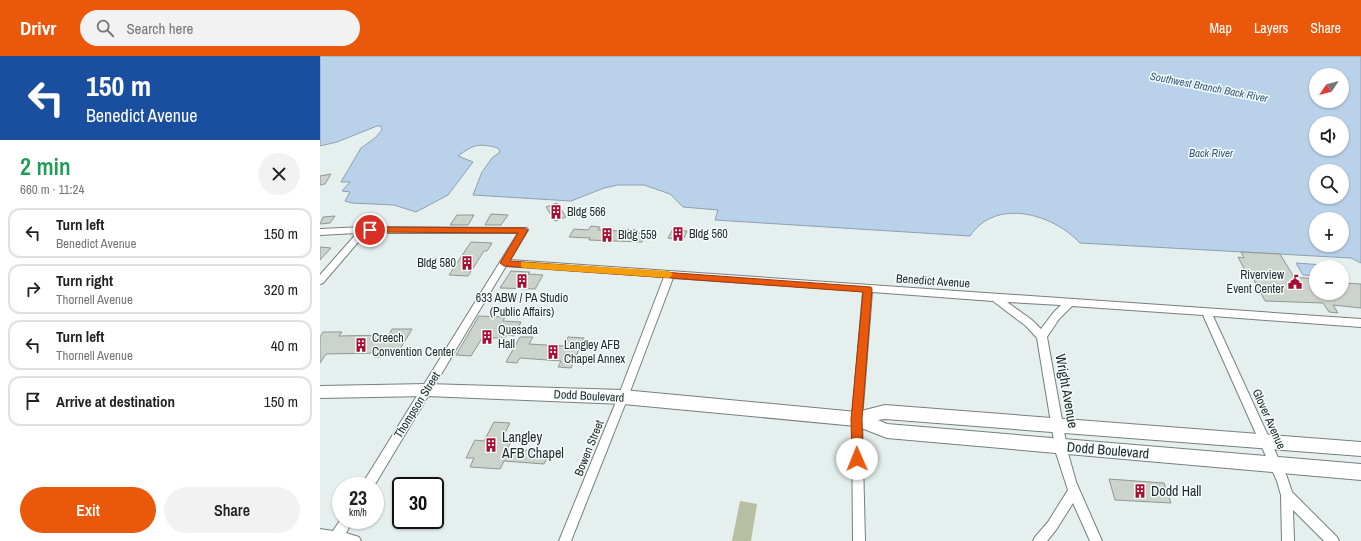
<!DOCTYPE html>
<html lang="en">
<head>
<meta charset="utf-8">
<style>
	:root { --surface:#fff; --page:#f2f2f2; --text:#222; --muted:#767676; --line:#e0e0e0; --accent:#ea580c }
	body { margin:0; font-family:"Archivo Narrow",sans-serif; background:var(--page); color:var(--text); height:100vh; display:flex; flex-direction:column; font-size:15px; white-space:nowrap }
	* { box-sizing:border-box; margin:0 }
	p { font-size:13px; color:var(--muted) }
	.icon { flex:none; width:22px; height:22px; fill:none; stroke:currentColor; stroke-width:2; stroke-linecap:round; stroke-linejoin:round }
	.map { position:relative; flex:1; overflow:hidden }
	.drawer { display:flex; flex-direction:column; background:var(--surface); width:320px }
	.drawer>* { flex:none }
	.banner { background:#1a4fa0; color:#fff; overflow:hidden }
	.needle { width:26px; rotate:235deg }
	.controls { position:absolute; left:989px; top:12px; display:grid; gap:8px }
	.controls a { display:grid; place-items:center; width:40px; height:40px; border-radius:50%; background:var(--surface); box-shadow:0 1px 3px #0004; font-size:20px }
	.speed { position:absolute; left:12px; top:421px; display:flex; gap:8px; font-size:20px; font-weight:700; text-align:center }
	.speed>* { display:grid; place-content:center; width:52px; height:52px; border-radius:50%; background:var(--surface); box-shadow:0 1px 3px #0004; line-height:1 }
	.speed small { font-size:10px; font-weight:400 }
	.speed .limit { border:2px solid #111; border-radius:6px; background:#fff; color:#111 }
	.pin { position:absolute; display:grid; place-items:center; width:34px; height:34px; color:#fff; margin:-17px; border:2px solid #fff; border-radius:50%; box-shadow:0 1px 4px #0007 }
	.me { position:absolute; width:44px; margin:-22px; rotate:359deg; stroke-linejoin:round; filter:drop-shadow(0 0 3px #0008) }
	.turn { display:flex; align-items:center; gap:14px; height:84px; padding:0 20px; font-size:18px }
	.turn .icon { width:52px; height:52px; stroke-width:2.5 }
	.turn b { display:block; font-size:28px; line-height:34px }
	.round { display:grid; place-items:center; flex:none; width:42px; height:42px; border-radius:21px; background:var(--page) }
	.head { display:flex; align-items:center; justify-content:space-between; height:68px; padding:0 20px }
	h1 { font-size:24px; font-weight:600; line-height:30px; color:#1e9e55 }
	.primary-button { display:flex; gap:8px; margin-top:auto; padding:8px 20px }
	.primary-button a { flex:1; height:46px; border-radius:24px; background:var(--accent); color:#fff; font-size:16px; font-weight:600; line-height:46px; text-align:center }
	.primary-button a+a { background:var(--page); color:var(--text) }
	ul { padding:0; list-style:none }
	li { display:flex; align-items:center; gap:12px; height:50px; margin:0 8px 6px; padding:0 12px; border:2px solid var(--line); border-radius:12px }
	li div { flex:1 }
	li b { display:block; font-size:15px }
	li em { font-style:normal }
	header { display:flex; align-items:center; gap:24px; box-sizing:border-box; height:56px; padding:0 20px; background:var(--accent); color:#fff }
	header strong { font-size:19px }
	nav { display:flex; gap:22px; margin-inline-start:auto; font-size:14px }
	.search { width:280px; height:36px; background:var(--page); display:flex; align-items:center; gap:10px; box-sizing:border-box; padding:0 14px; border-radius:22px; color:var(--muted); font-size:15px }
	main { display:flex; flex:1; min-height:0 }
	.map>svg:first-child { display:block }
</style>
</head>
<body>
<header>
<strong>Drivr</strong>
<div class="search"><svg class="icon" aria-label="search" viewBox="0 0 24 24"><circle cx="10" cy="10" r="6"/><path d="M15 15l6 6"/></svg>Search here</div>
<nav><a>Map</a><a>Layers</a><a>Share</a></nav>
</header>
<main>
<section class="drawer">
<div class="banner">
<div class="turn"><svg class="icon" aria-label="left" viewBox="0 0 24 24"><path d="M17 20v-9H6M10 6l-5 5 5 5"/></svg><div><b>150 m</b>Benedict Avenue</div></div>
</div>
<div class="head"><div><h1>2 min</h1><p>660 m · 11:24</p></div><a class="round"><svg class="icon" aria-label="close" viewBox="0 0 24 24"><path d="M6 6l12 12M18 6L6 18"/></svg></a></div>
<ul>
<li><svg class="icon" aria-label="left" viewBox="0 0 24 24"><path d="M17 20v-9H6M10 6l-5 5 5 5"/></svg><div><b>Turn left</b><p>Benedict Avenue</p></div><em>150 m</em></li>
<li><svg class="icon" aria-label="right" viewBox="0 0 24 24"><path d="M7 20v-9h11M14 6l5 5-5 5"/></svg><div><b>Turn right</b><p>Thornell Avenue</p></div><em>320 m</em></li>
<li><svg class="icon" aria-label="left" viewBox="0 0 24 24"><path d="M17 20v-9H6M10 6l-5 5 5 5"/></svg><div><b>Turn left</b><p>Thornell Avenue</p></div><em>40 m</em></li>
<li><svg class="icon" aria-label="arrive" viewBox="0 0 24 24"><path d="M6 21V4h12l-3 4 3 4H6"/></svg><div><b>Arrive at destination</b></div><em>150 m</em></li>
</ul>
<div class="primary-button"><a>Exit</a><a>Share</a></div>
</section>
<div class="map">
<svg width="1041" height="485" viewBox="0 0 1041 485">
	<rect width="100%" height="100%" fill="#e5f0ee"/>
	<path fill="#b7bea1" d="M420 445 437 448 431 485H412Z"/>
	<path fill="#bad1ea" stroke="#8e9fb0" fill-rule="evenodd" d="M0 0H1041V207L1031 202 760 187C733 158 676 141 650 180L395 164 398 154 363 151 350 138 324 129H298L284 132 251 145 153 139 162 116 172 102 180 96 178 92C159 87 154 88 138 100L153 106 128 139 96 156 74 149 32 147 25 145 30 136 22 135 30 126H21L41 92 55 82 62 74 61 70H57L17 86 0 90ZM996 19H1022V45H996ZM996 67H1022V93H996ZM996 115H1022V141H996ZM996 163H1022V189H996Z
		M976 207 1017 210 1018 211H996V220L983 219Z"/>
	<path fill="#ccd3cd" stroke="#909792" d="M11 118 5 128 0 129V120Z
		M237 147 246 161 235 165 226 151Z
		M171 158 188 159 181 169H165Z
		M137 159H154L148 169H130Z
		M15 160 10 167 0 168 3 161Z
		M271 170 280 171 278 174 301 175 302 173 318 174 317 177H326L322 186 269 184 270 182 249 181 254 173 268 174Z
		M353 173 367 175 363 184 348 182Z
		M151 186 172 187 167 195H164L148 220 129 219Z
		M0 191 11 192 0 204Z
		M921 196 960 198 974 221 996 223V237H1022V227L1041 228V252L1013 249 1018 257 1009 256 1003 247 945 245 933 222H929L918 201 924 202Z
		M191 215 210 216 208 218 223 219 215 233 180 232Z
		M159 260 185 261 183 265 201 266 194 280 187 279 185 282H162L151 300 136 299Z
		M72 273H92L76 300 54 301 57 297 6 298 0 307V281L3 276H22L19 280 69 279Z
		M200 281H213L209 288 244 290 248 281 264 282 251 312 238 311 241 305 200 302 197 307 186 306Z
		M174 366 190 367 181 385 191 386 187 393 230 396 224 408 184 405 180 413 150 411 154 402H146L155 384 164 385Z
		M789 423 844 427 851 447 795 444Z"/>
	<g fill="none" stroke-linecap="round" stroke-linejoin="round">
		<defs>
			<path id="street" d="M44 171 207 172 208 174 190 204 1041 263V271L893 260 967 421 972 436 1017 481 1019 485H1004L973 454 974 485H962L961 439 957 425 883 259 752 250 739 263 727 281 748 397 756 426 782 485H770L753 447 736 474 727 485H713L715 481 728 466 748 434 736 397 717 282 706 270 673 245 552 236 542 363 545 485H533L532 363 543 235 353 222 308 341 251 485H239L298 341 344 221 186 210 54 430H41L198 177H46L3 227 0 228V219L37 177 0 179V173ZM687 246 741 249 733 257 721 273 712 264Z
				M21 463V464H33L26 477 39 481 41 485H0V473L13 475Z"/>
			<path id="secondary" d="M107 328 303 334 537 356 565 349 1041 386V400L565 363 558 364 567 368 1041 408V424L567 382 536 370 303 348 107 340 0 342V330Z"/>
		</defs>
		<use href="#street" stroke="#767f7e" stroke-width="2"/>
		<use href="#secondary" stroke="#767f7e" stroke-width="2"/>
		<use href="#street" fill="#fff" fill-rule="evenodd"/>
		<use href="#secondary" fill="#fff" fill-rule="evenodd"/>
	</g>
	<path fill="#ea580c" stroke="#983908" d="M50 171 204 172 208 174 190 205 551 231 552 233 542 363 543 403 541 406 537 408 533 406 532 403 531 363 543 236 184 210 180 207 198 177 47 176 46 174Z"/>
	<path fill="#f59e0b" d="M201 206 349 215 353 218 349 222 204 212 201 211Z"/>
	<defs>
		<symbol id="building-bare" viewBox="-9 -9 18 18"><path d="M-4-6H4V6H1V3H-1V6H-4ZM-2.5-4.3h1.7v1.8h-1.7ZM.8-4.3h1.7v1.8H.8ZM-2.5-1h1.7V.8h-1.7ZM.8-1h1.7V.8H.8Z" fill="#a70d32" stroke="#f3fdfb" stroke-width="2.5" paint-order="stroke"/></symbol>
		<symbol id="civic-bare" viewBox="-9 -9 18 18"><path d="M-.6-6.5H3V-4.5H.6V-3L4-1V1h2V6H-6V1h2V-1L-.6-3ZM-1.2 2.5V6h2.4V2.5Z" fill="#a70d32" stroke="#f3fdfb" stroke-width="2.5" paint-order="stroke"/></symbol>
	</defs>
	<g fill-rule="evenodd">
		<use href="#building-bare" x="226" y="146" width="20" height="20"/>
		<use href="#building-bare" x="348" y="168" width="20" height="20"/>
		<use href="#building-bare" x="277" y="169" width="20" height="20"/>
		<use href="#building-bare" x="137" y="197" width="20" height="20"/>
		<use href="#building-bare" x="192" y="215" width="20" height="20"/>
		<use href="#civic-bare" x="965" y="216" width="20" height="20"/>
		<use href="#building-bare" x="157" y="271" width="20" height="20"/>
		<use href="#building-bare" x="31" y="279" width="20" height="20"/>
		<use href="#building-bare" x="223" y="286" width="20" height="20"/>
		<use href="#building-bare" x="161" y="379" width="20" height="20"/>
		<use href="#building-bare" x="810" y="425" width="20" height="20"/>
	</g>
	<g text-anchor="middle" dominant-baseline="central" stroke-width="3" stroke-linejoin="round" paint-order="stroke">
		<g font-size="11" font-style="italic" fill="#35577c" stroke="#f3fdfb">
			<text transform="translate(889 31) rotate(11)">Southwest Branch Back River</text>
			<text x="891" y="97">Back River</text>
		</g>
		<g font-size="12" fill="#262a2a" stroke="#f3fdfb" text-anchor="start">
			<text x="247" y="156">Bldg 566</text>
			<text x="369" y="178">Bldg 560</text>
			<text x="298" y="179">Bldg 559</text>
			<text x="136" y="207" text-anchor="end">Bldg 580</text>
			<text x="964" y="219" text-anchor="end">Riverview<tspan x="964" dy="14">Event Center</tspan></text>
			<text x="202" y="242" text-anchor="middle">633 ABW / PA Studio<tspan x="202" dy="14">(Public Affairs)</tspan></text>
			<text x="178" y="274">Quesada<tspan x="178" dy="14">Hall</tspan></text>
			<text x="52" y="282">Creech<tspan x="52" dy="14">Convention Center</tspan></text>
			<text x="244" y="289">Langley AFB<tspan x="244" dy="14">Chapel Annex</tspan></text>
		</g>
		<g font-size="12" fill="#262a2a" stroke="#f3fdfb">
			<text transform="translate(613 225) rotate(4)">Benedict Avenue</text>
			<text transform="translate(269 340) rotate(3)">Dodd Boulevard</text>
			<text transform="translate(97 349) rotate(-58)">Thompson Street</text>
			<text transform="translate(949 363) rotate(66)">Glover Avenue</text>
			<text transform="translate(269 392) rotate(-68)">Bowen Street</text>
		</g>
		<g font-size="14" fill="#262a2a" stroke="#f3fdfb">
			<text transform="translate(747 335) rotate(80)">Wright Avenue</text>
			<text transform="translate(788 394) rotate(5)">Dodd Boulevard</text>
		</g>
		<g font-size="14" fill="#262a2a" stroke="#f3fdfb" text-anchor="start">
			<text x="182" y="381">Langley<tspan x="182" dy="16">AFB Chapel</tspan></text>
			<text x="831" y="435">Dodd Hall</text>
		</g>
	</g>
</svg>
<div class="controls">
<a><svg class="needle" viewBox="-14 -14 28 28"><path d="M0-13l5 13h-10z" fill="#e53935"/><path d="M0 13l5-13h-10z" fill="#767676"/></svg></a>
<a><svg class="icon" aria-label="sound" viewBox="0 0 24 24"><path d="M4 9h4l5-4v14l-5-4H4zM17 9q2 3 0 6"/></svg></a>
<a><svg class="icon" aria-label="search" viewBox="0 0 24 24"><circle cx="10" cy="10" r="6"/><path d="M15 15l6 6"/></svg></a>
<a>+</a>
<a>−</a>
</div>
<div class="speed"><div>23<small>km/h</small></div><div class="limit">30</div></div>
<div class="pin" style="left:50px;top:174px;background:#d93025"><svg class="icon" aria-label="arrive" viewBox="0 0 24 24"><path d="M6 21V4h12l-3 4 3 4H6"/></svg></div>
<svg class="me" style="left:537px;top:403px" viewBox="-20 -20 40 40"><circle r="19" fill="#fff"/><path d="M0-13L10 11 0 6-10 11z" fill="#ea580c"/></svg>
</div>
</main>
</body>
</html>
